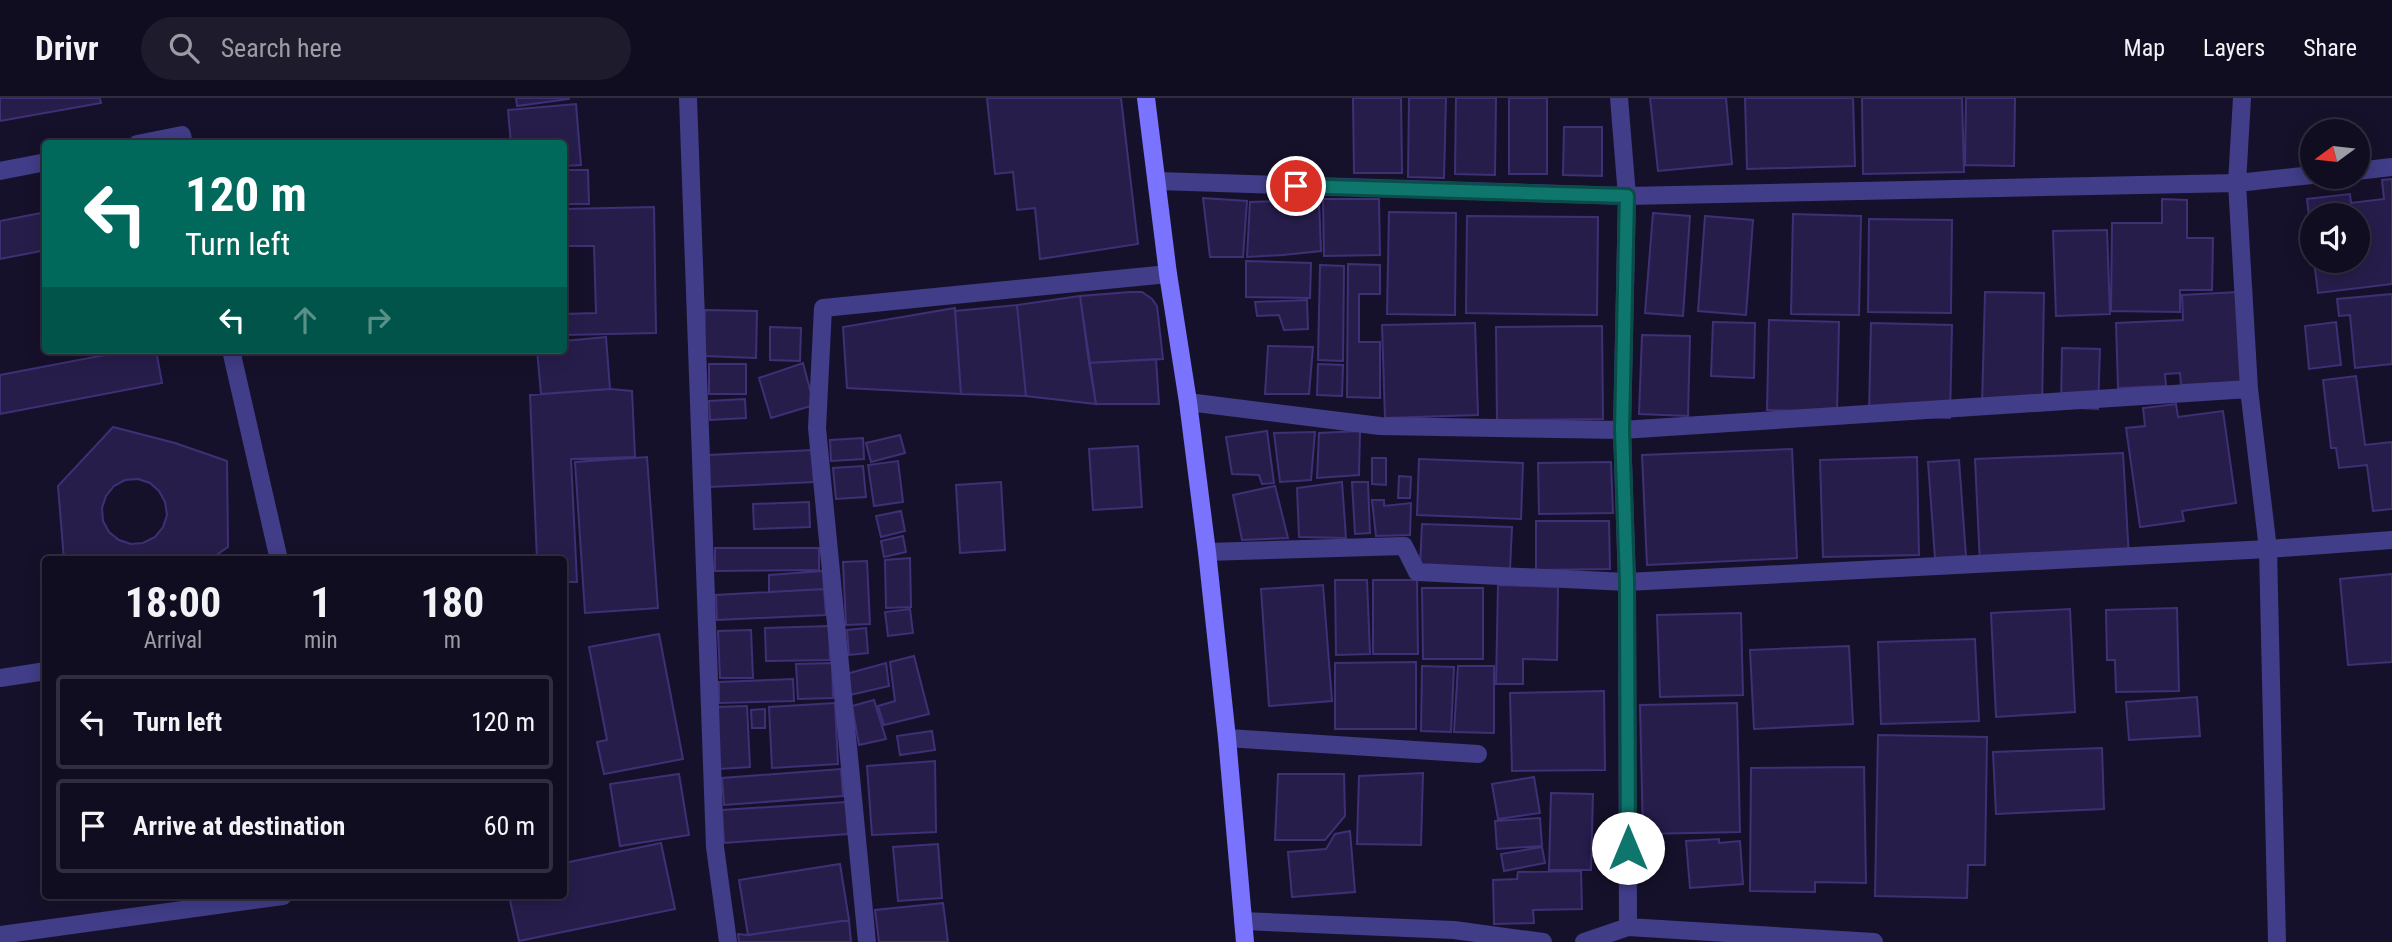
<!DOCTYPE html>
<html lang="en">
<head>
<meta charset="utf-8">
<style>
	:root { --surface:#100d20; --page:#1e1b2d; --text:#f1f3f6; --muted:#9c9ca5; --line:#302d3e }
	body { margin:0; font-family:"Roboto Condensed",sans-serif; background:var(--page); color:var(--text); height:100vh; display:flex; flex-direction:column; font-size:26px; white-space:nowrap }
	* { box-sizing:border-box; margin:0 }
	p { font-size:23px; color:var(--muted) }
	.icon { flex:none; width:38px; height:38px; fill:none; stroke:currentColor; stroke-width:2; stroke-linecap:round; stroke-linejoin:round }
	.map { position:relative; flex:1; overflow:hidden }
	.sheet { position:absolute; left:42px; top:458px; width:525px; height:343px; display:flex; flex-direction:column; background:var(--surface); border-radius:7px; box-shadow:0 4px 18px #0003,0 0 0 2px var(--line) }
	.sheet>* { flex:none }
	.guide { position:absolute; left:42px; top:42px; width:525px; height:214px; border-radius:7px; box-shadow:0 4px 18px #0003,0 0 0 2px var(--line); background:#00695c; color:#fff; overflow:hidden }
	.needle { width:46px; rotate:255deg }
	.tools { position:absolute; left:2300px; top:21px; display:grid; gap:14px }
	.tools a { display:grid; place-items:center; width:70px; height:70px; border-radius:50%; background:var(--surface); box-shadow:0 4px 18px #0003,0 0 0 2px var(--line); font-size:35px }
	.pin { position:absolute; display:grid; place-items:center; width:60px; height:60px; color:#fff; margin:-30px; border:4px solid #fff; border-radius:50%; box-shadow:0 2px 7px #0007 }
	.me { position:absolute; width:77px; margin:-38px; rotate:0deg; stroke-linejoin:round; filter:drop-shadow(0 0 5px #0008) }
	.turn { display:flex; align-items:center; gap:24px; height:147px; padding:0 28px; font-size:32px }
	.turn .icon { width:91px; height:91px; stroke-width:2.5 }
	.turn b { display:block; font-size:49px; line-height:60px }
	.lanes { display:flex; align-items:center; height:66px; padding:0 28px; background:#0003; justify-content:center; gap:35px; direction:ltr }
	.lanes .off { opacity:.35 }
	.eta { display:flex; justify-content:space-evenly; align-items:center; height:119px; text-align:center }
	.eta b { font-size:42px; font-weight:700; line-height:49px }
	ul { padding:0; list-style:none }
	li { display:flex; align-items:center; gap:21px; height:94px; margin:0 14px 10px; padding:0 14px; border:4px solid var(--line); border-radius:7px }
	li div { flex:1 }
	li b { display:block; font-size:26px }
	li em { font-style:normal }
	header { display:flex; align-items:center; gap:42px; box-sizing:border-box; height:98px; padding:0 35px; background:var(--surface); border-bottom:2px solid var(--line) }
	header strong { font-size:33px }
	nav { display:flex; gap:38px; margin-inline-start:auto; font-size:24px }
	.search { width:490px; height:63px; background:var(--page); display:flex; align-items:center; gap:18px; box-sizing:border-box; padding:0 24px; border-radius:38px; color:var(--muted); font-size:26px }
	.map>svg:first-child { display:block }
</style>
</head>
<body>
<header>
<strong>Drivr</strong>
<div class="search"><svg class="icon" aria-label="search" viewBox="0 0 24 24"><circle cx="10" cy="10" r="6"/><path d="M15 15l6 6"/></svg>Search here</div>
<nav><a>Map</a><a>Layers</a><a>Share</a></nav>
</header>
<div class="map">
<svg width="2392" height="844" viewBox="0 0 2392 844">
	<rect width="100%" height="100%" fill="#16112a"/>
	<path fill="#271d4b" stroke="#3f3076" stroke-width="2" fill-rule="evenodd" d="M0 0H100L101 5 0 23Z
		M516 0H569V1L517 8Z
		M987 0H1121L1138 146 1040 161 1035 110 1017 112 1013 74 995 76Z
		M1353 0H1401L1402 75H1354Z
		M1409 0H1446L1444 80 1408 79Z
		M1456 0H1496L1495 77 1455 76Z
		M1509 0H1547V76H1509Z
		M1650 0H1726L1732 66 1658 73Z
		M1745 0H1853L1855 68 1747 71Z
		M1862 0H1962L1964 74 1863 76Z
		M1966 0H2015L2014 68 1965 67Z
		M576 6 581 67 564 68V46H511L508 12Z
		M1564 29H1602V78L1563 77Z
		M564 72H588L589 106H564Z
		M2392 81V186L2318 195 2314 163H2357V117H2312V143L2307 101 2350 96 2351 105 2384 101 2382 82Z
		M1203 100 1247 103 1243 159H1210Z
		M1323 101H1379L1380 157 1324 158Z
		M2162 101 2187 102V140H2213L2212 192H2180V214L2111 213 2112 125H2162Z
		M1319 102 1321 153 1283 157 1247 159 1250 104Z
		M654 109 656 235 564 237V216L596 215 594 148H564V111Z
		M46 114V152L0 161V123Z
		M1389 114 1456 115 1455 217 1387 216Z
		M1653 115 1690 118 1683 218 1645 215Z
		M1793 116 1861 118 1859 217 1791 216Z
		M1467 118 1598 119 1597 217 1466 215Z
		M1705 118 1753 122 1746 217 1698 213Z
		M1869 121 1952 122 1951 215 1868 214Z
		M2107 132 2110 216 2056 218 2053 133Z
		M1246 163 1311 165 1310 200 1246 199Z
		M1348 166 1380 167V196H1359V244H1380V300L1347 299Z
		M1320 167 1344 168 1343 263 1318 262Z
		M1130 194H1142L1152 201 1157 208 1163 261 1089 265 1080 198Z
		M1985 194 2044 195 2042 309 1982 308Z
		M2238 194 2242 284 2181 287 2180 275 2165 276 2166 288 2118 290 2116 225 2183 222 2182 197Z
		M2392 196V266L2355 270 2350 217 2339 218 2337 201Z
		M1080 198 1096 306 1026 298 1017 207Z
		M1307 202 1308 231 1284 232 1279 217 1257 218 1255 204Z
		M1017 207 1026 298 961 296 955 213Z
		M955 210 961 296 847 290 843 229Z
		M705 212 757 213 756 260 704 258Z
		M1769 222 1839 224 1837 314 1767 312Z
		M1713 224 1755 225 1754 280 1711 278Z
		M2336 224 2341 267 2309 271 2305 228Z
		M1475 225 1478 317 1385 320 1382 227Z
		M1871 225 1952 227 1950 320 1869 317Z
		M1602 228 1603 321 1497 322 1496 229Z
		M770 229 801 230 800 263 770 262Z
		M1642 237 1690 238 1688 318 1639 316Z
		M606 239 610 291 541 296 537 252H564V243Z
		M1268 248 1313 249 1309 296H1265Z
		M2062 250 2100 251 2098 311 2061 309Z
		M131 252H156L162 285 0 316V277Z
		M1156 261 1159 306H1096L1089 265Z
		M803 265 814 307 771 320 759 280Z
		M709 266H746V296H709Z
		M1318 266 1343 267 1342 298 1317 297Z
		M2356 278 2365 347 2392 344V411L2373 413 2367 367 2339 370 2336 350H2331L2323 282Z
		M610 291 632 293 635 359 571 361 577 484H564V462H537L530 297Z
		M745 301 746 320 710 322 709 303Z
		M2176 306 2178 319 2223 313 2236 405 2182 413 2184 423 2140 429 2126 330 2145 328 2143 310Z
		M113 329 175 345 227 363 228 449 209 462H64L58 388ZM138 381 150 385 159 393 165 404 167 417 163 429 155 439 143 445 131 446 119 442 109 434 103 423 102 410 106 398 114 388 125 382Z
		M1267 333 1274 385 1262 386 1259 377 1232 376 1226 339Z
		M1360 333 1359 377 1317 380 1319 335Z
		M1315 334 1311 382 1280 384 1274 335Z
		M900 337 905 355 871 364 866 345Z
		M863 340 864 361 831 363 830 342Z
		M1138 348 1142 409 1093 412 1089 351Z
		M1792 351 1797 460 1647 467 1642 357Z
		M813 352 814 384 709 389 708 357Z
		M2123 355 2129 460 1980 466 1975 361Z
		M647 359 658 510 585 515 575 364Z
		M1917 359 1919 457 1823 459 1820 362Z
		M1372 360H1386V387L1372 386Z
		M1419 361 1523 365 1521 421 1417 417Z
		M1959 362 1966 458 1935 460 1928 364Z
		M898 363 903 404 874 408 868 367Z
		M1611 364 1613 415 1539 416 1538 365Z
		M863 368 866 399 836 401 833 370Z
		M1399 378 1411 379 1410 400H1398Z
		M1001 384 1005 452 960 455 956 387Z
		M1342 384 1346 440 1299 439 1297 390Z
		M1352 384H1368L1370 435 1355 436Z
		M1275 388 1288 440 1242 442 1233 397Z
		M1372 402H1384V408L1411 405 1410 437 1376 438Z
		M809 404 810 429 754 431 753 406Z
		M901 413 905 433 881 439 876 418Z
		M1536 423H1609L1610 471 1536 472Z
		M1422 426 1512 429 1510 471 1420 468Z
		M903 438 906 454 884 459 881 443Z
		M715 450H819V472L715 473Z
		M910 460 911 509 886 510 885 462Z
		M867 463 870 526 846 527 843 464Z
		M823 473 824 491 769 494V477Z
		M2392 476V564L2348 567 2340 481Z
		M1335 482H1367L1370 556 1336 557Z
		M1373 482H1417L1418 556H1373Z
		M1323 487 1332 603 1269 608 1261 491Z
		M1498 487 1558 489 1557 562 1523 561V586H1496Z
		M1422 490H1483V561H1423Z
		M824 491 826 517 717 522 716 497Z
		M2177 510 2179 593 2116 594 2115 562H2107L2106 512Z
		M910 511 913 535 888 538 885 514Z
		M2070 511 2075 614 1996 619 1991 515Z
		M1741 515 1743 597 1660 599 1657 517Z
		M829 528 830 562 766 563 765 530Z
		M866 530 868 555 849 557 847 532Z
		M751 532 753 580H720L718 533Z
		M659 536 683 661 604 676 597 644 607 642 589 549Z
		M1975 541 1979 623 1881 626 1878 544Z
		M1849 548 1853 626 1754 631 1750 552Z
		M914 558 929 616 884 627 878 608 895 603 890 564Z
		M1416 564V631H1335V565Z
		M832 565 833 600 798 601 796 566Z
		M886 565 889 588 850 597 846 576Z
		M1422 568 1454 569 1451 634 1421 633Z
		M1458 568H1494V635L1454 634Z
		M793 581 794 603 719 605V584Z
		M1604 593 1605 672 1512 673 1510 595Z
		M2197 599 2200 638 2129 642 2126 604Z
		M874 602 886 641 859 647 852 608Z
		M835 605 838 666 772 670 769 609Z
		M1737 605 1740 734 1643 736 1640 607Z
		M747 608 750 669 719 671 716 609Z
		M765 611V630H752L751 612Z
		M932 633 935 652 900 657 897 638Z
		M1878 637 1987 639 1985 767H1968L1967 800 1875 798Z
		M2102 650 2104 711 1996 716 1993 654Z
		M935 663 936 734 872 737 867 668Z
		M1864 669 1866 785 1815 784V794L1750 793 1751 670Z
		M841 671 843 698 724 707 722 680Z
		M1423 675 1421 747 1357 746 1359 678Z
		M679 676 689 737 620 748 610 686Z
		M1278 676H1344L1345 718 1325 742H1275Z
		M1534 679 1540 715 1498 721 1492 686Z
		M1551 695 1593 696 1591 772H1549Z
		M846 704 848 736 724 745 722 712Z
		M1540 720 1542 748 1497 751 1495 723Z
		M1350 733 1355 794 1292 799 1288 754 1326 751 1335 736Z
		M1719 741V745L1740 743 1743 786 1690 790 1686 743Z
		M661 745 675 811 519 843 509 798H564V765Z
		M938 746 942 800 898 803 893 749Z
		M1542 749 1545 765 1504 773 1501 756Z
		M840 766 849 822 748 837 739 782Z
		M1581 773 1582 811 1533 812 1534 825 1494 826 1493 782 1517 781 1518 774Z
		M943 805 948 844H879L875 812Z
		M849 822 851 844H739L738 836 748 837Z"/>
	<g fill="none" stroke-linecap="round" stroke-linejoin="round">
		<path stroke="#413d88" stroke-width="18" d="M137 46 182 37 184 46
			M0 73 46 64
			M231 252 279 462
			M0 580 46 573
			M0 837 283 798"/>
		<path stroke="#413d88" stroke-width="18" d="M688 0 715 749 728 844
			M1619 0 1627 98 1622 332 1627 484 1628 829
			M2242 0 2237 85 2249 291 2268 451 2277 844
			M2357 73 2392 69
			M1158 83 1627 98 2237 85 2312 77
			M1188 304 1380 328 1622 332 2249 291
			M1207 454 1404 448 1417 474 1627 484 2268 451 2392 442
			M1227 640 1478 656
			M1243 823 1454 832 1543 844
			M867 844 817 330 823 210 1168 176
			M1584 844 1628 829 1874 844"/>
		<path stroke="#7973fd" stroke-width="18" d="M1146 0 1168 176 1188 304 1207 454 1227 640 1245 844"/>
	</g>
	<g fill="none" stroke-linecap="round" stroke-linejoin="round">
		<defs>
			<path id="route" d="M1296 88 1627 98 1622 332 1627 484 1628 750"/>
		</defs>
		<use href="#route" stroke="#0a4d48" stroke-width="18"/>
		<use href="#route" stroke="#0f766e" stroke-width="12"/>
	</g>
</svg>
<div class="tools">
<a><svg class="needle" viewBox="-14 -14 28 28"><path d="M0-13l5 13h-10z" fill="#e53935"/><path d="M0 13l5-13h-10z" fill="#9c9ca5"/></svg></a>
<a><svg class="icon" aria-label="sound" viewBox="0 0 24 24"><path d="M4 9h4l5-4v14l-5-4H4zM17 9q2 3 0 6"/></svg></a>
</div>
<div class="pin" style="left:1296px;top:88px;background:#d93025"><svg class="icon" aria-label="arrive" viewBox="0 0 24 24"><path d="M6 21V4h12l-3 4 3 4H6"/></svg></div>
<svg class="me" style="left:1628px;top:750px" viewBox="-20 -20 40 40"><circle r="19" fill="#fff"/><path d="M0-13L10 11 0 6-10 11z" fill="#0f766e"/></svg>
<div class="guide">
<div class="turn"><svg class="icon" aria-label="left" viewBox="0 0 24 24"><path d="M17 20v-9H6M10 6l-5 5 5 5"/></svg><div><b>120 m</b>Turn left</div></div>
<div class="lanes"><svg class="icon" aria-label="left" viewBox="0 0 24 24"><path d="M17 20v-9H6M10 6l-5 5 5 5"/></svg><svg class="icon off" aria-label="ahead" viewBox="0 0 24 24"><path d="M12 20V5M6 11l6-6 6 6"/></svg><svg class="icon off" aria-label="right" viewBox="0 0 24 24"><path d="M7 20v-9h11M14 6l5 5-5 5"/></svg></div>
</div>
<section class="sheet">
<div class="eta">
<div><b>18:00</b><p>Arrival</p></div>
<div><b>1</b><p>min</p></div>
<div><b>180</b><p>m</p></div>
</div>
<ul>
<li><svg class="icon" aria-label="left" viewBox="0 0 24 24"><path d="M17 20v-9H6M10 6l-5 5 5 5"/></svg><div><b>Turn left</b></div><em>120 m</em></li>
<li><svg class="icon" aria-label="arrive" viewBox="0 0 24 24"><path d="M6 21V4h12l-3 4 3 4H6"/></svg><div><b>Arrive at destination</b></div><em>60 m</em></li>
</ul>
</section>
</div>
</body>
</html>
